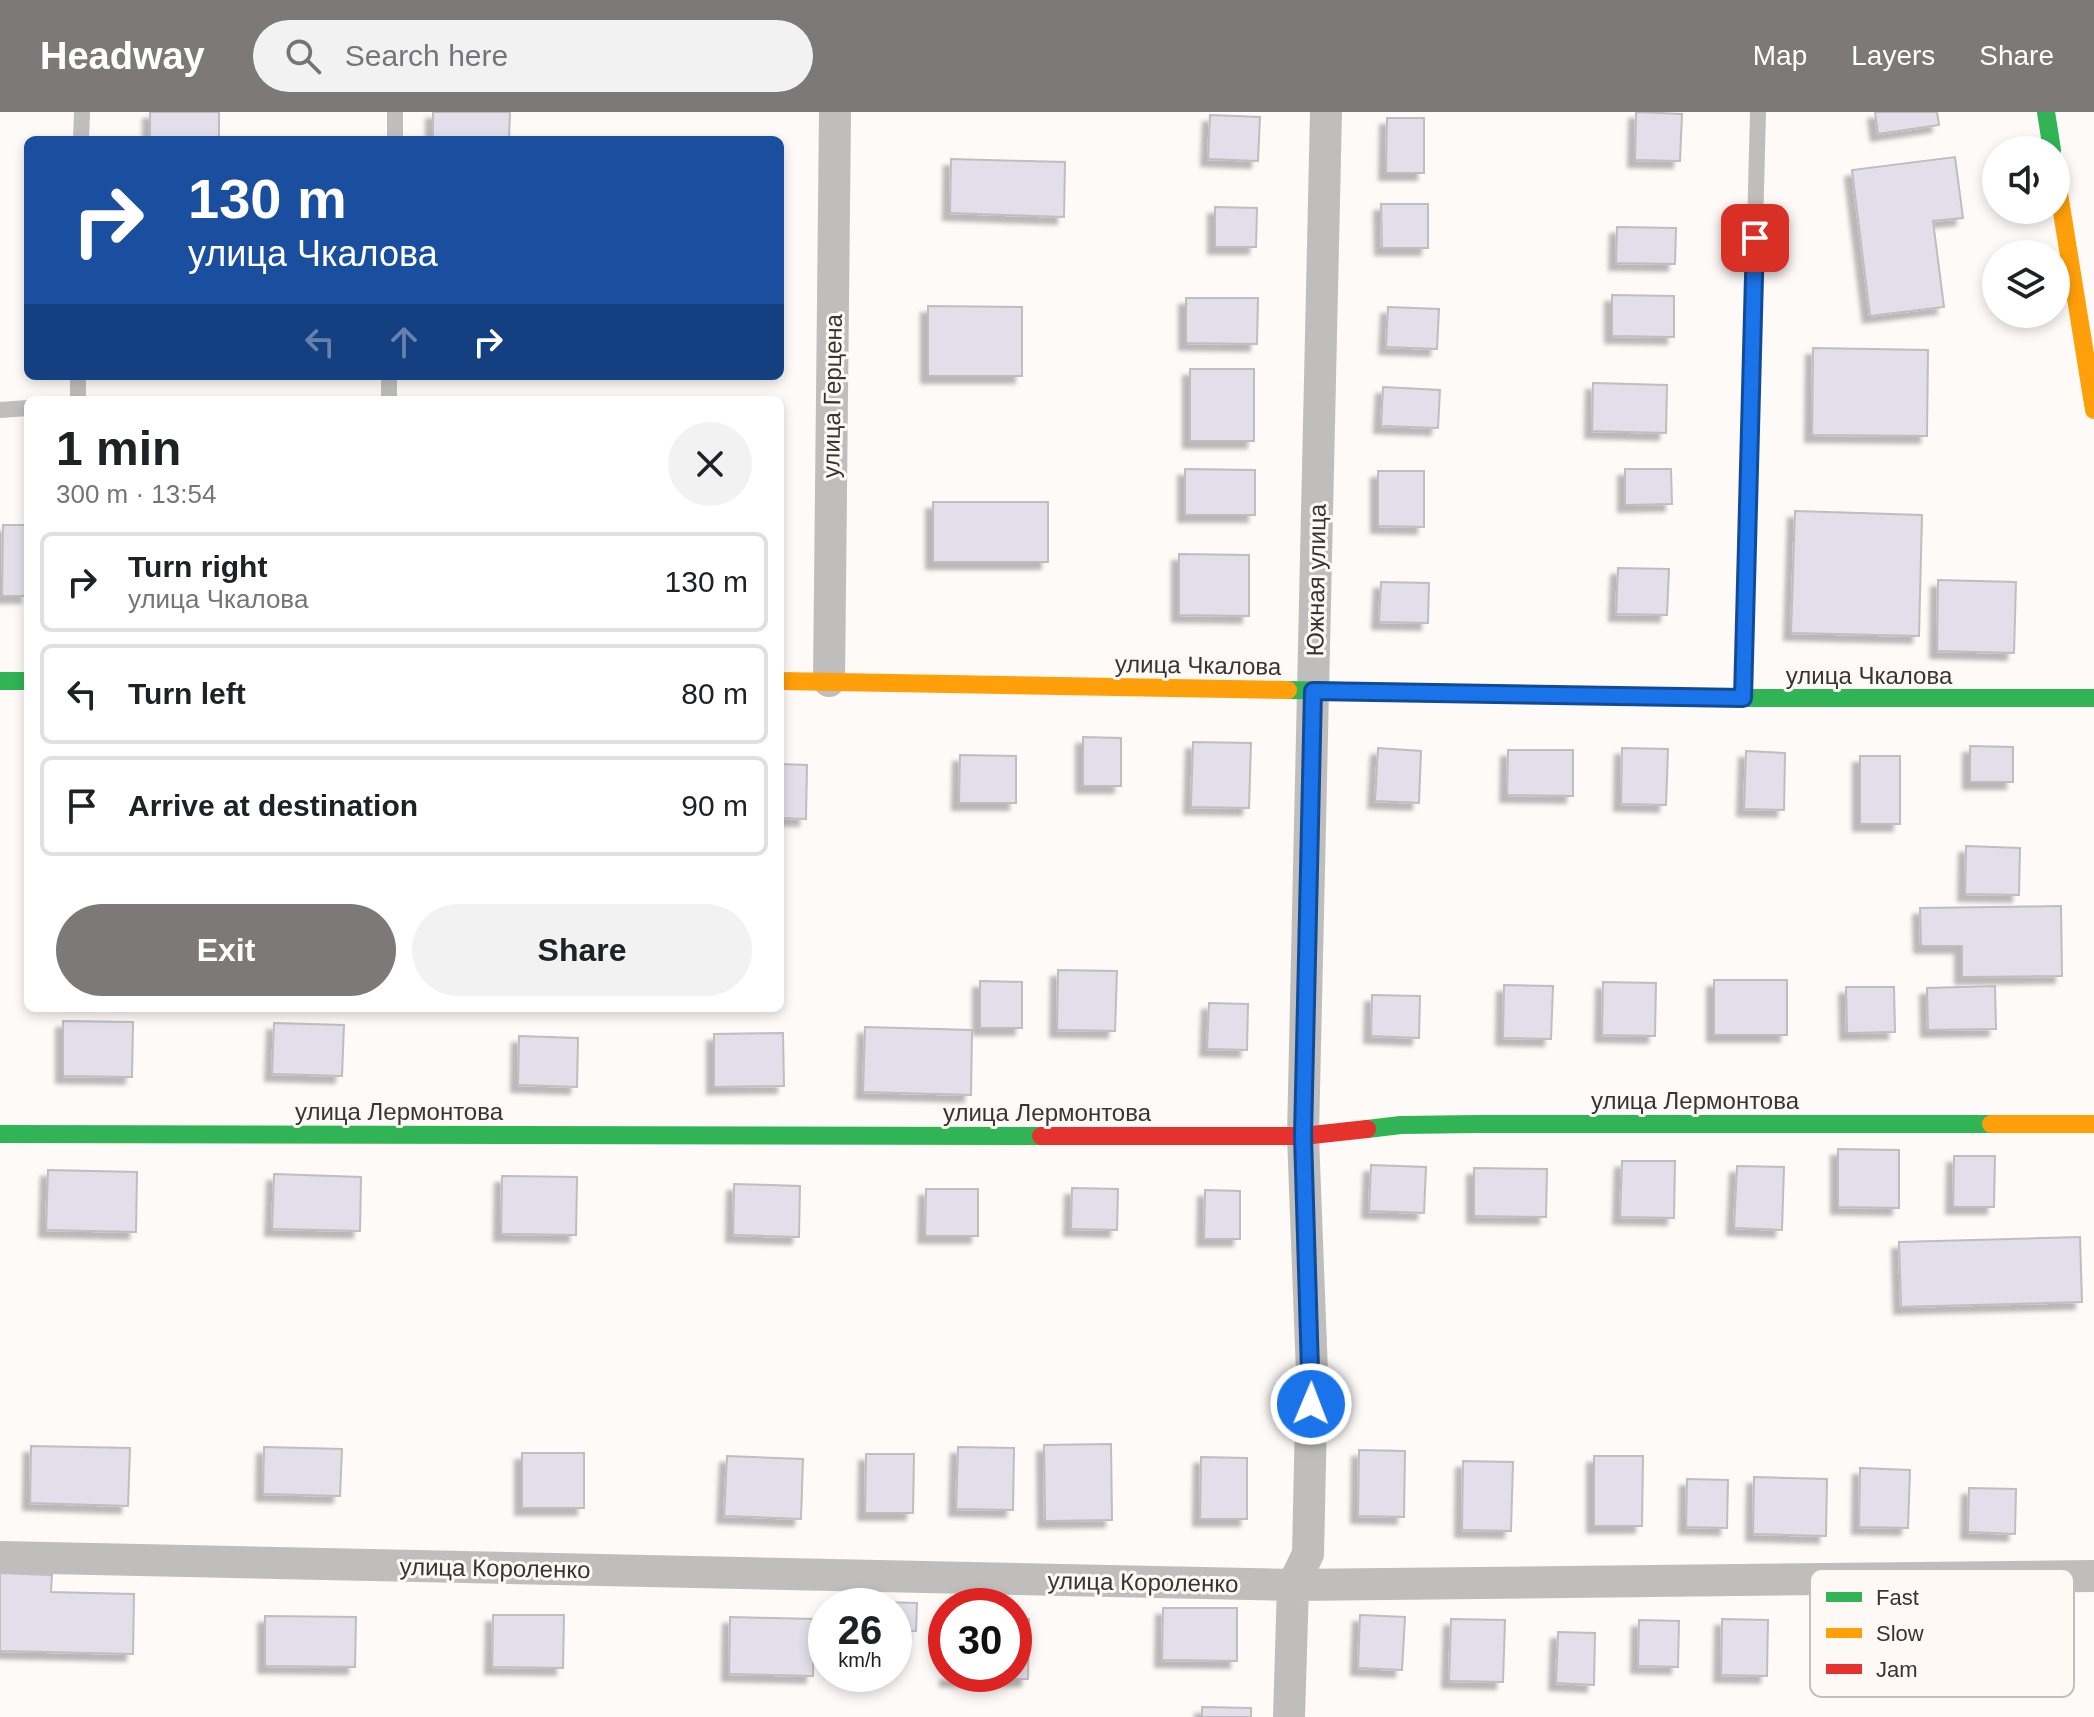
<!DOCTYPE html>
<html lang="en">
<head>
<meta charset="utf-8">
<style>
	:root { --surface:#fff; --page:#f2f2f2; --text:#202124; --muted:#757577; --line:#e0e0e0; --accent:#7c7978 }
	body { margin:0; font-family:Arial,sans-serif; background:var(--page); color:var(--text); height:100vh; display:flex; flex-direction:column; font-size:30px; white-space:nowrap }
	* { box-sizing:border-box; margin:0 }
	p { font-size:26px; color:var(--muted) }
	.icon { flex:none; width:44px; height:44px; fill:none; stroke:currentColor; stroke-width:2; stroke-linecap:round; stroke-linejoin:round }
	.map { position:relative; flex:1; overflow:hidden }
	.details { position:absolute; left:24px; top:284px; width:760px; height:616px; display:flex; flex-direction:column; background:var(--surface); border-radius:12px; box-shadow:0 4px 12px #0003 }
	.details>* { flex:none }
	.hud { position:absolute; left:24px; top:24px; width:760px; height:244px; border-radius:12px; box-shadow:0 4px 12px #0003; background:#1a4fa0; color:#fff; overflow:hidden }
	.fabs { position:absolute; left:1982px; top:24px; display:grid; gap:16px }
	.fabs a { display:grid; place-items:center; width:88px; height:88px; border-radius:50%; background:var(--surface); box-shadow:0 4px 12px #0003; font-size:40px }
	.speed { position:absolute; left:808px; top:1476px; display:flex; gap:16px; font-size:40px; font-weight:700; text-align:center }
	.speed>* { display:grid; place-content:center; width:104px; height:104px; border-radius:50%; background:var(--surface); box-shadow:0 4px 12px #0003; line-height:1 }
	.speed small { font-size:20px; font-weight:400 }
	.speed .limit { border:12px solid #d22; background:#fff; color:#111 }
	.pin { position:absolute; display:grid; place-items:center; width:68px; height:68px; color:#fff; margin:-34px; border-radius:16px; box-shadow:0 4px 12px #0006 }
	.me { position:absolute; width:88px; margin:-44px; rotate:1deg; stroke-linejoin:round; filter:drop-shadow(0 0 6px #0008) }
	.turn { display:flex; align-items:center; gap:28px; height:168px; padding:0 32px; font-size:36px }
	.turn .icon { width:104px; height:104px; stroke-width:2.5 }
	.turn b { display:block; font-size:56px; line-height:68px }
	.lanes { display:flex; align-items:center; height:76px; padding:0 32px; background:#0003; justify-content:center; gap:40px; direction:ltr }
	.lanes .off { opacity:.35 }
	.round { display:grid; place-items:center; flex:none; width:84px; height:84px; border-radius:42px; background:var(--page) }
	.headline { display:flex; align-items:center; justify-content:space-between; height:136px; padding:0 32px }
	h1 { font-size:48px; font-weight:600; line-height:60px }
	.primary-button { display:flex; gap:16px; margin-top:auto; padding:16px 32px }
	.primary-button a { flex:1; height:92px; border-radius:48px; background:var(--accent); color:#fff; font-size:32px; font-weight:600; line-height:92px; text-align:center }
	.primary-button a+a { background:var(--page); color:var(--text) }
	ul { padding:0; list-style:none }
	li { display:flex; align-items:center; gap:24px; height:100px; margin:0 16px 12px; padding:0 16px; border:4px solid var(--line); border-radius:12px }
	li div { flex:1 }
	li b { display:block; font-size:30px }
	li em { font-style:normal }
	header { display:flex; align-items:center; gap:48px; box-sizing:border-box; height:112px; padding:0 40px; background:var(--accent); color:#fff }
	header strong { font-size:38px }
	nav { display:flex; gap:44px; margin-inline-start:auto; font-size:28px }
	.search { width:560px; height:72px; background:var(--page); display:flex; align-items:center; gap:20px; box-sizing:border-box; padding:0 28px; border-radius:44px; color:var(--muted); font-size:30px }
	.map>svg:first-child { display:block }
</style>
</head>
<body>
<header>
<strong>Headway</strong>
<div class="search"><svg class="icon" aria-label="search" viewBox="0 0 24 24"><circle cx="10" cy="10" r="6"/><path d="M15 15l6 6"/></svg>Search here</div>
<nav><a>Map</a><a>Layers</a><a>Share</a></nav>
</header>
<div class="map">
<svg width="2094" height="1605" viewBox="0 0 2094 1605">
	<defs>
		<filter id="shadow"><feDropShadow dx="-7" dy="7" stdDeviation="2" flood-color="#0004"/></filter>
	</defs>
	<rect width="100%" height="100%" fill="#fdfaf8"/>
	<path fill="#e2dfea" stroke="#bfbdbe" stroke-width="2" filter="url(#shadow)" d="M150 0H219V28H150Z
		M433 0H510L509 28H433Z
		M1636 0 1682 2 1680 49 1635 48Z
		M1875 0H1937L1939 13 1878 22Z
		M1210 3 1260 5 1258 49 1208 47Z
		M1387 6H1424V61H1386Z
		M1955 45 1963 106 1933 109 1944 195 1870 204 1852 58Z
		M951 47 1065 50 1064 105 950 101Z
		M1381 92H1428V136H1382Z
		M1215 95 1257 96 1256 135H1215Z
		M1617 115 1676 116 1675 152 1616 151Z
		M1612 183 1674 184V225L1612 224Z
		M1186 186H1258L1257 232 1186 231Z
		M928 194 1022 195V264H928Z
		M1388 195 1439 197 1437 237 1386 235Z
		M1813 236 1928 238 1927 324 1812 323Z
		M1190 257H1254V329H1190Z
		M1593 271 1667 273 1666 321 1592 319Z
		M1383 275 1440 278 1438 316 1381 314Z
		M1185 357 1255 358V403H1185Z
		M1625 357H1671L1672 392 1625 393Z
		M1378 359H1424V415L1378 414Z
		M933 390H1048V450H933Z
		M1795 399 1922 403 1919 524 1791 521Z
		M3 413H28V484H2Z
		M1179 442 1249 443V504L1179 503Z
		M1618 456 1669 457 1667 503 1616 502Z
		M1938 468 2016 470 2014 541 1937 539Z
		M1381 470 1429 471 1428 511 1379 510Z
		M1083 625 1121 626V674H1083Z
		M1193 630 1251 631 1249 696 1191 695Z
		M1970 634 2013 635V670H1970Z
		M1378 636 1421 639 1419 691 1375 689Z
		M1622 636 1668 637 1666 693 1621 692Z
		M1508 638H1573V684L1507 683Z
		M1746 639 1785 641 1784 698 1744 697Z
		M960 643 1016 644V691H959Z
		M1860 644H1900V712H1860Z
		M780 652 807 653 806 707 780 706Z
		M1966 734 2020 736 2019 783 1965 782Z
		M2061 794 2062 864 1962 865V834H1921L1920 796Z
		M1058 858 1117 859 1115 919 1057 918Z
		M1714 868H1787V923H1714Z
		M980 869 1022 870V916H980Z
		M1603 870 1656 871 1655 924 1602 923Z
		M1504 873 1553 874 1551 927 1503 926Z
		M1995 874 1996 917 1928 918 1927 876Z
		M1846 875H1894L1895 920 1847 921Z
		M1372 883 1420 884 1419 926 1371 924Z
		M1209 891 1248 892 1247 938 1207 937Z
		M63 909 133 910 132 965 63 964Z
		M274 911 344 913 342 964 272 962Z
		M865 915 972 918 971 983 863 980Z
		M783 921 784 974 714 975V922Z
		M519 924 578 926 577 975 518 973Z
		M1838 1037 1899 1038V1096L1838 1095Z
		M1954 1044H1995L1994 1095H1953Z
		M1622 1049H1675L1674 1106 1620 1105Z
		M1371 1053 1426 1055 1424 1101 1369 1099Z
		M1737 1054 1784 1055 1782 1118 1734 1116Z
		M1474 1056 1547 1057 1546 1105 1474 1104Z
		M48 1058 137 1060 136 1120 46 1118Z
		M274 1062 361 1065 360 1119 272 1117Z
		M502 1064 577 1065 576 1123 501 1122Z
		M734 1072 800 1074 799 1125 733 1123Z
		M1072 1076 1118 1077 1117 1118 1071 1117Z
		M926 1077H978V1124H925Z
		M1205 1078 1240 1079V1127H1204Z
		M2080 1125 2082 1190 1901 1195 1899 1130Z
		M1111 1332 1112 1408 1045 1409 1044 1333Z
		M31 1334 130 1336 128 1394 30 1391Z
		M264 1335 342 1337 340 1384 263 1382Z
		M958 1335 1014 1336 1013 1398 956 1397Z
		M1359 1338 1405 1339 1404 1405 1358 1404Z
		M522 1341H584V1396H522Z
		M866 1342H914L913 1401H865Z
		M727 1344 803 1347 801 1407 724 1404Z
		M1594 1344H1643L1642 1414H1594Z
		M1201 1345 1247 1346V1407H1200Z
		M1463 1349 1513 1350 1511 1419 1462 1418Z
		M1860 1356 1910 1358 1908 1416 1859 1415Z
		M1754 1365 1827 1367 1826 1424 1753 1422Z
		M1687 1367 1728 1368 1727 1416 1686 1415Z
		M1969 1376 2016 1377 2015 1422 1968 1420Z
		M0 1461 52 1463 51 1480 134 1482 133 1542 0 1539Z
		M876 1490 917 1491 916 1519H894V1494H876Z
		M1163 1496H1237V1549L1162 1548Z
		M493 1503H564L563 1556 492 1555Z
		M1360 1503 1405 1505 1402 1558 1358 1556Z
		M265 1504 356 1505 355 1555 265 1554Z
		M730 1505 814 1507 813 1564 729 1562Z
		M1014 1507H1029L1028 1567H947V1562H1014Z
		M1451 1507 1505 1508 1503 1570 1449 1569Z
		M1722 1507 1768 1508 1767 1564 1721 1563Z
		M1639 1508 1679 1509 1678 1555 1638 1554Z
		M1558 1520 1595 1521 1594 1573 1556 1571Z
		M1202 1595 1251 1596V1605H1202Z"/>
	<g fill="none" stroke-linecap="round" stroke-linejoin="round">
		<path stroke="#bfbebc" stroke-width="16" d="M81 28 82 0
			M395 28V0
			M78 288V264
			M389 288V264
			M0 298 28 296
			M1743 585 1758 0"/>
		<path stroke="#bfbebc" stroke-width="32" d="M829 569 835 0
			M0 1445 1293 1473 2094 1464
			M1289 1605 1293 1473 1308 1442 1312 1261 1303 1024 1326 0"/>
		<path stroke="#30b455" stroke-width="18" d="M2046 0 2052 38
			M0 569H28
			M1288 578 1743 586H2094
			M1367 1017 1401 1013 1479 1012H1991
			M0 1022 1041 1024"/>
		<path stroke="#ff9f0a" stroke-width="18" d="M2056 63 2094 298
			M780 569 1288 578
			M1991 1012H2094"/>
		<path stroke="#e5322d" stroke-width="18" d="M1041 1024H1303L1367 1017"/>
	</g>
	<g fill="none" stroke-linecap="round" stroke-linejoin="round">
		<defs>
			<path id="route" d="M1311 1292 1303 1024 1313 579 1743 586 1755 126"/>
		</defs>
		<use href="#route" stroke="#114b97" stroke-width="20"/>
		<use href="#route" stroke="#1a73e8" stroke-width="14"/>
	</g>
	<g text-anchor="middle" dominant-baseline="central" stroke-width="6" stroke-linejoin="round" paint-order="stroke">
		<g font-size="24" fill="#373433" stroke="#fff9f6">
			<text transform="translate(832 284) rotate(-89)">улица Герцена</text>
			<text transform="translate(1316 468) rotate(-89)">Южная улица</text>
			<text transform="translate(1198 553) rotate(1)">улица Чкалова</text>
			<text x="1869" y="563">улица Чкалова</text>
			<text x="1695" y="988">улица Лермонтова</text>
			<text x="399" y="999">улица Лермонтова</text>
			<text x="1047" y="1000">улица Лермонтова</text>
			<text transform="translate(495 1456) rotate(1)">улица Короленко</text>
			<text transform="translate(1143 1470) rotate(1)">улица Короленко</text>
		</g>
	</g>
	<rect x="1810" y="1457" width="264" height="128" rx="12" fill="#fff9f6" stroke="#c3bebc" stroke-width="2"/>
	<rect x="1826" y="1480" width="36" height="10" fill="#30b455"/>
	<rect x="1826" y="1516" width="36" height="10" fill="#ff9f0a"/>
	<rect x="1826" y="1552" width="36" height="10" fill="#e5322d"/>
	<g font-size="22" fill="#373433">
		<text x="1876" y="1493">Fast</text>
		<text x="1876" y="1529">Slow</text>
		<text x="1876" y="1565">Jam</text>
	</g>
</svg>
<div class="fabs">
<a><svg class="icon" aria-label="sound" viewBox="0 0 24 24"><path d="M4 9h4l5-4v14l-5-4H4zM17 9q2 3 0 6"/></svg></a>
<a><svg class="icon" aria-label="layers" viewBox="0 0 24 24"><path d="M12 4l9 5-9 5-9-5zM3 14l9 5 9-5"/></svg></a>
</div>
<div class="speed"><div>26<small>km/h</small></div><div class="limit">30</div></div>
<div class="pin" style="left:1755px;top:126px;background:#d93025"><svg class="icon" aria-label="arrive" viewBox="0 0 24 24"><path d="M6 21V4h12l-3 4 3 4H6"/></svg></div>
<svg class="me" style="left:1311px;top:1292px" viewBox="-20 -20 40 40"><circle r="17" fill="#1a73e8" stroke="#fff" stroke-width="3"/><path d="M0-11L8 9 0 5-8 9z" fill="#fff"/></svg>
<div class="hud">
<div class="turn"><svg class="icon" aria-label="right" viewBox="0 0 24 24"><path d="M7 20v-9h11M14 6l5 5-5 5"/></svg><div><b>130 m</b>улица Чкалова</div></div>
<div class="lanes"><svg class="icon off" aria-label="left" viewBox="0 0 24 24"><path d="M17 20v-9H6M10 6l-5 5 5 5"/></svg><svg class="icon off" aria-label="ahead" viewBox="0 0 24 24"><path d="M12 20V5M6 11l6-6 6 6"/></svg><svg class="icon" aria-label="right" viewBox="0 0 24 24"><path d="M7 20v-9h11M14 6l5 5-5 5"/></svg></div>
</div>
<section class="details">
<div class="headline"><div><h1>1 min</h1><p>300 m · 13:54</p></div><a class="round"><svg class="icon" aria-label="close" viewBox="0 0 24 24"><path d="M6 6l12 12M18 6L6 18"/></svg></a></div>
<ul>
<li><svg class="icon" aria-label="right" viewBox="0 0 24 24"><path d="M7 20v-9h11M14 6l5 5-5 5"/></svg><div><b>Turn right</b><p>улица Чкалова</p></div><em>130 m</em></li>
<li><svg class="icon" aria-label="left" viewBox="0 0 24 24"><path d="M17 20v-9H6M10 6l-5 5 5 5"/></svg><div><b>Turn left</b></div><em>80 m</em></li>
<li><svg class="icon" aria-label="arrive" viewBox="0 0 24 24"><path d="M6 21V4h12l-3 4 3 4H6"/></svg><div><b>Arrive at destination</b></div><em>90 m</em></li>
</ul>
<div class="primary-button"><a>Exit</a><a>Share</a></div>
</section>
</div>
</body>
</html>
